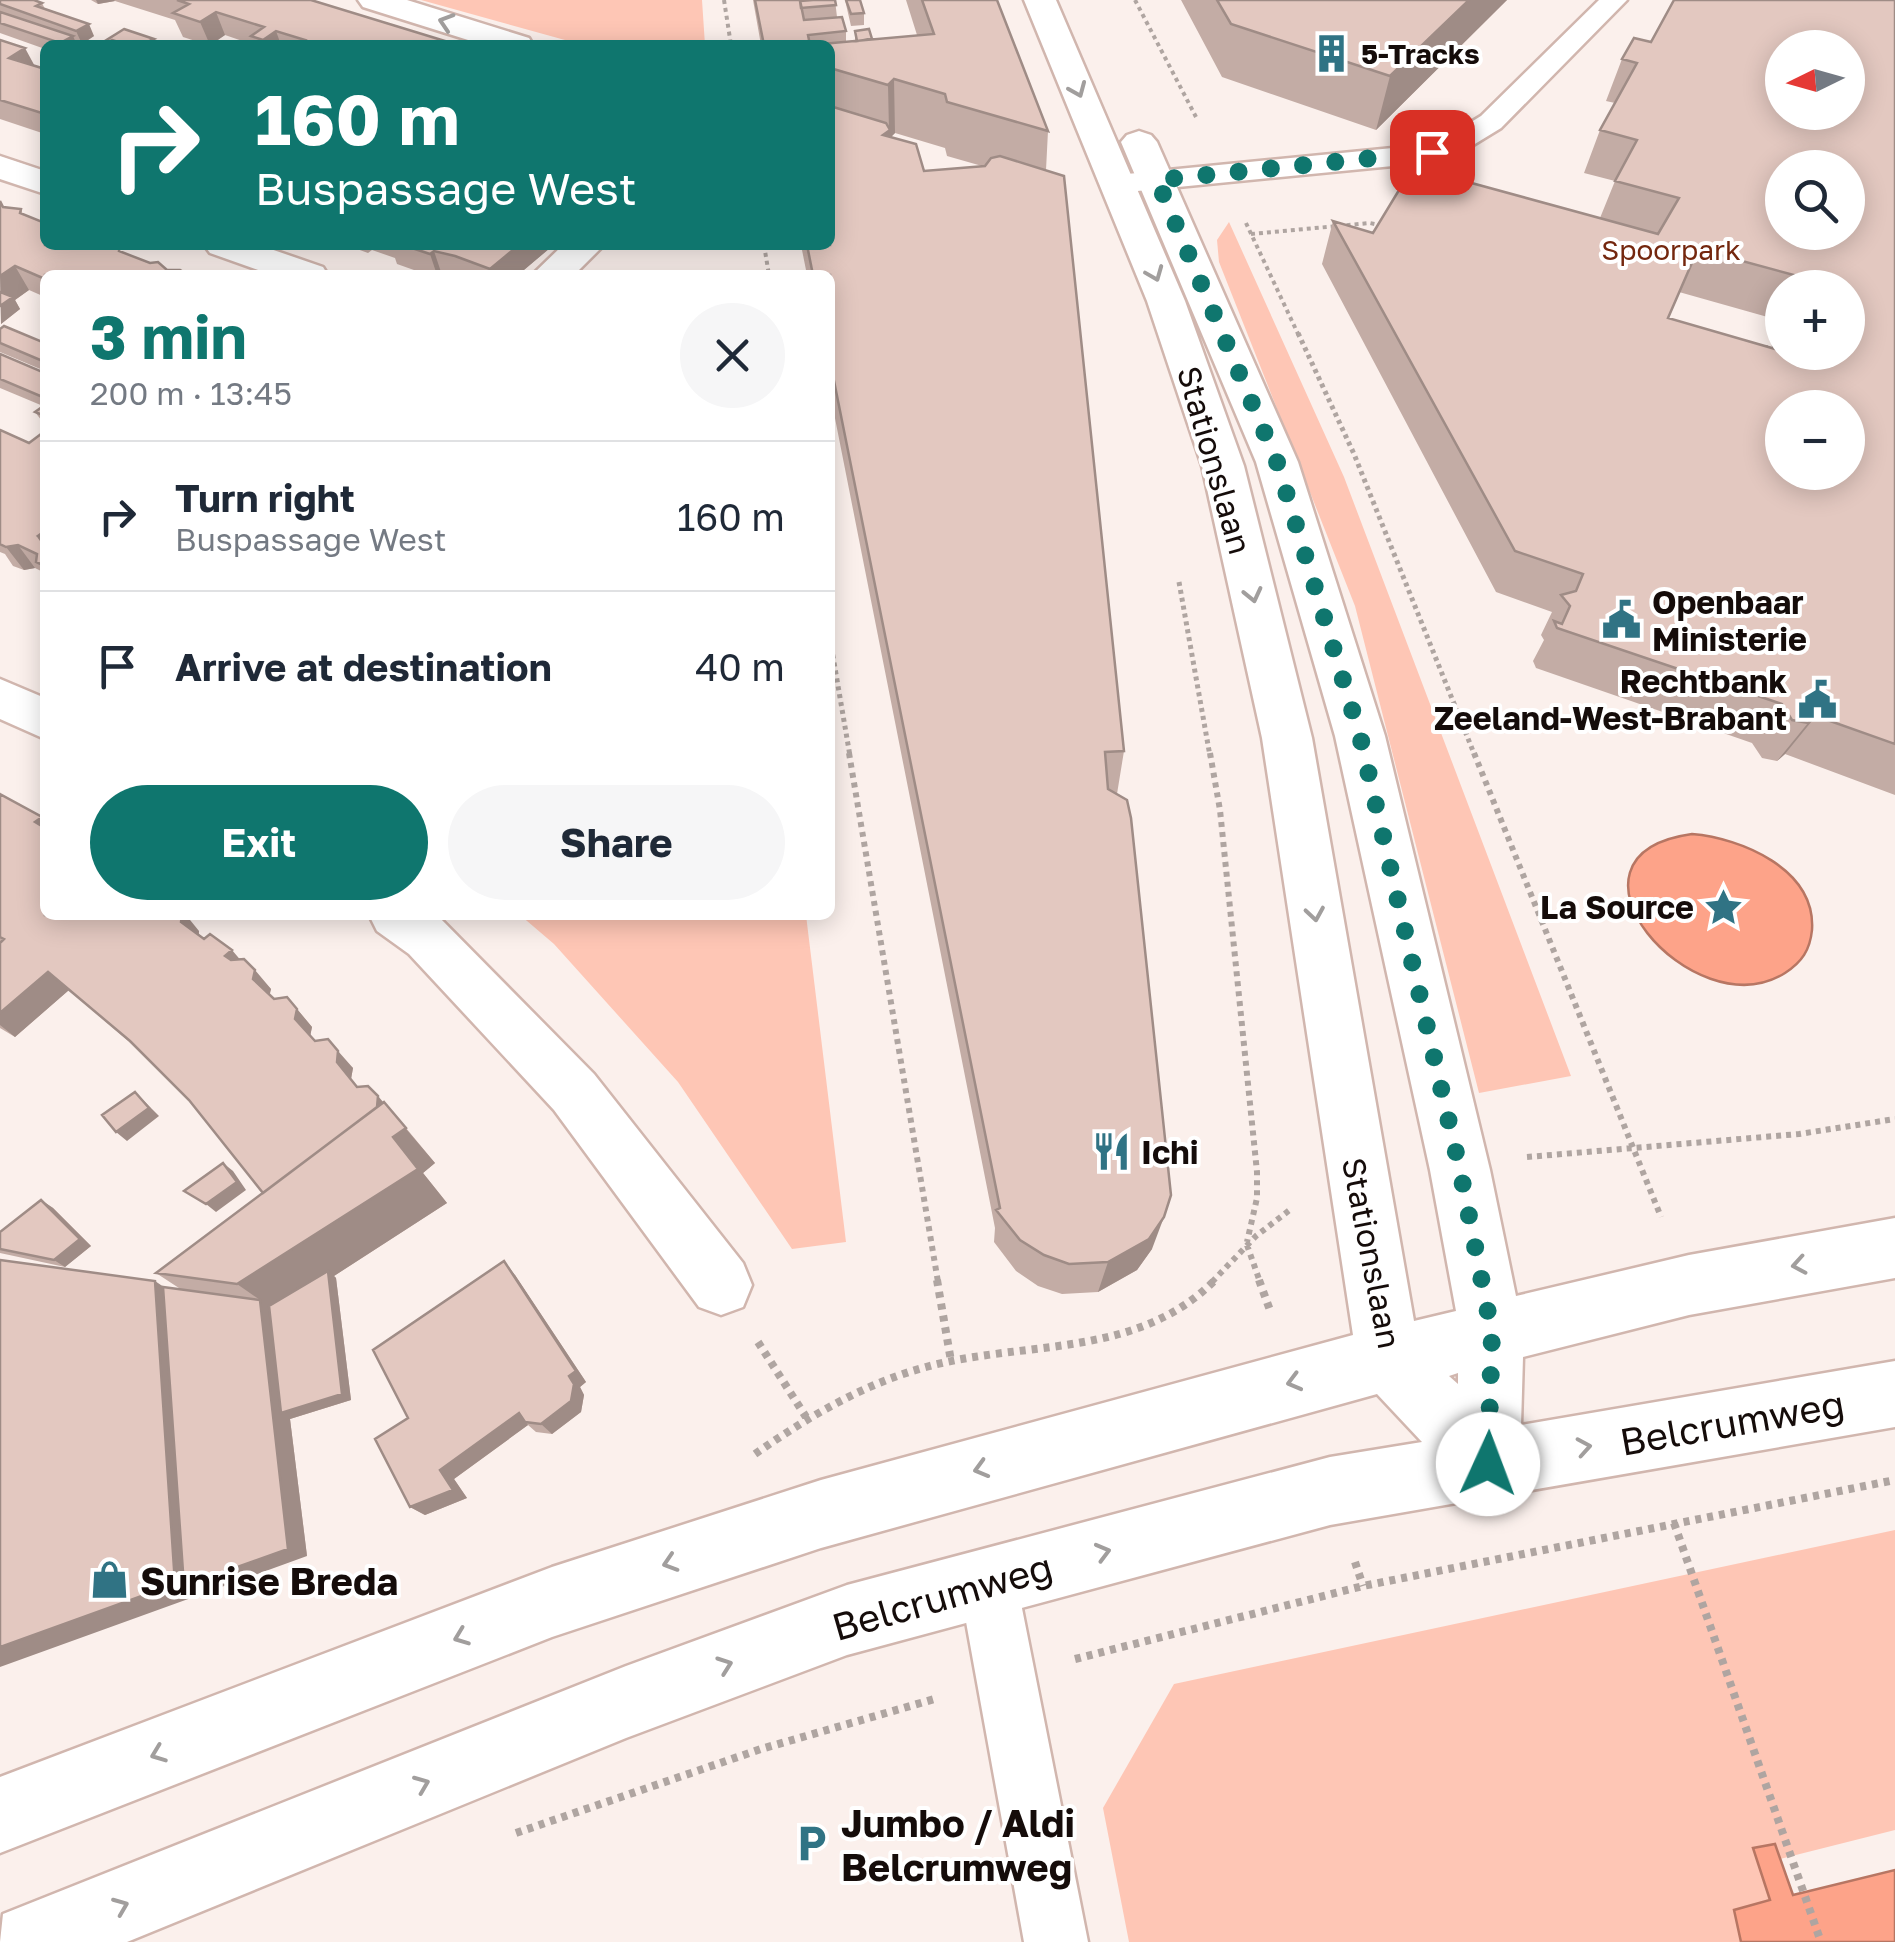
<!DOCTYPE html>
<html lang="en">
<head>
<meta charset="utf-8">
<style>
	:root { --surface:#fff; --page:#f6f6f7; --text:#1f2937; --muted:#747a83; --line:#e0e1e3; --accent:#0f766e }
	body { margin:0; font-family:"Golos Text",sans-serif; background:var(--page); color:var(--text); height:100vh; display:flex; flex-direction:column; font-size:38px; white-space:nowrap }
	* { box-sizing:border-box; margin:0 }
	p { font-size:32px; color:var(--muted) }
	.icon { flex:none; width:55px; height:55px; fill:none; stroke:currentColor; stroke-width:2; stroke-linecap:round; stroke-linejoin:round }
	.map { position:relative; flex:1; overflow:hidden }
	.details { position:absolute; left:40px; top:270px; width:795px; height:650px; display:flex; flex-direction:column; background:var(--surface); border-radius:15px; box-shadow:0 5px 25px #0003 }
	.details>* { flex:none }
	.hud { position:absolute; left:40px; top:40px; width:795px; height:210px; border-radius:15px; box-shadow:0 5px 25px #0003; background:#0f766e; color:#fff; overflow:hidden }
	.needle { width:65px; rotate:265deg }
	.buttons { position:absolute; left:1765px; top:30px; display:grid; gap:20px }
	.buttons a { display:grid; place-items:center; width:100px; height:100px; border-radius:50%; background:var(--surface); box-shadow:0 5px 25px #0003; font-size:50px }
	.pin { position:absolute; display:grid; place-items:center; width:85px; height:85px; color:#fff; margin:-42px; border-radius:20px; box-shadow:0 5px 15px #0006 }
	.me { position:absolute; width:110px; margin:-55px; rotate:2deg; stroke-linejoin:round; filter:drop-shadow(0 0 8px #0008) }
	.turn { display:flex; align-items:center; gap:35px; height:210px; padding:0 50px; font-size:45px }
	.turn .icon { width:130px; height:130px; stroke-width:2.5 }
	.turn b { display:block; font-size:70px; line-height:85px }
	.round { display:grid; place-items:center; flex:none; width:105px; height:105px; border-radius:52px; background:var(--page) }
	.headline { display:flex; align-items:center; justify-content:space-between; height:170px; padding:0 50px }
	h1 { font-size:60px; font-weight:700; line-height:75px; color:var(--accent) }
	.primary-button { display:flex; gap:20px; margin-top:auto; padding:20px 50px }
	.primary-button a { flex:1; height:115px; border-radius:60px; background:var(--accent); color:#fff; font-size:40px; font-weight:700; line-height:115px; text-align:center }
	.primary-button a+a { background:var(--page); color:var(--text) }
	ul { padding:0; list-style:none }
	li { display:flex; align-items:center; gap:30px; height:150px; padding:0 50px; border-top:2px solid var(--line) }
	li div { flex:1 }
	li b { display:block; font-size:38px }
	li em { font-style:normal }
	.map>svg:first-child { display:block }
</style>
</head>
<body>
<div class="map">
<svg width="1895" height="1942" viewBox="0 0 1895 1942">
	<rect width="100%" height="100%" fill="#fbf0ec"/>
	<path fill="#fec6b5" d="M421 0H702L705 45H583Z
		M1229 222 1344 477 1571 1076 1479 1093 1355 606 1219 262 1217 240Z
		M520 915H806L846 1242 792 1249 678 1082 554 944Z
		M1895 1530V1830L1780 1859 1775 1844 1753 1849 1770 1901 1735 1911 1741 1942H1129L1103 1808 1174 1684Z"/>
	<path fill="#fda389" stroke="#b77663" stroke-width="2.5" d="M1692 834C1741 838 1816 869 1812 930 1810 950 1802 962 1785 973 1693 1031 1541 855 1692 834Z
		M1775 1844 1793 1895 1895 1870V1942H1741L1734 1910 1770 1900 1753 1848Z"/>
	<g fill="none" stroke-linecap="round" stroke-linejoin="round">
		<defs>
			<path id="service" d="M1599 0H1627L1501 128 1465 150 1403 165 1117 193 1107 190 1102 184 1107 178 1117 175 1403 147 1445 138 1481 116Z
				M988 1554 1008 1563 1017 1583 1088 1942H1024L959 1583 968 1563Z"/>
			<path id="minor" d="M358 0H407L529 38 533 45H484L363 7Z
				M0 156 45 171V194L0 179Z
				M204 245H259L323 267 328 275H272L210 253Z
				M563 245H604L574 275H532Z
				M0 679 45 698V739L0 719Z
				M369 915H437L594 1074 743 1263 752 1285 743 1307 721 1315 699 1307 554 1110 409 954 377 931Z"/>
			<path id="secondary" d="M1024 0H1056L1185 301 1244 466 1312 738 1414 1321 1456 1311 1430 1170 1335 736 1256 462 1121 142 1127 135 1139 131 1151 135 1157 142 1298 462 1385 736 1490 1170 1516 1296 1689 1255 1895 1218V1278L1689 1315 1523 1357 1521 1425 1895 1361V1427L1330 1525 847 1655 626 1738 127 1942H0L3 1914 626 1666 847 1585 1330 1457 1422 1442 1377 1394 821 1548 552 1637 0 1853V1777L552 1567 821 1480 1353 1335 1262 738 1202 466 1147 301ZM1458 1373V1384L1449 1376Z"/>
		</defs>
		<use href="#service" stroke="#d1b6ae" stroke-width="5"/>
		<use href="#minor" stroke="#d1b6ae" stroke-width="5"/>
		<use href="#secondary" stroke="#d1b6ae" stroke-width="5"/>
		<path stroke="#afa5a1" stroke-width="4" stroke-dasharray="4 4" stroke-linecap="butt" d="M724 0 731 45
			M1135 0 1196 117
			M1246 223 1299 336
			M1251 234 1370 223 1384 226
			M764 245 769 275"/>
		<path stroke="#afa5a1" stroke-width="5" stroke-dasharray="4 4" stroke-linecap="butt" d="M1298 333 1354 454 1475 756
			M1764 348 1782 346
			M1179 582 1210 756
			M830 639 850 756"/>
		<path stroke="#afa5a1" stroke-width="6" stroke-dasharray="5 5" stroke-linecap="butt" d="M849 753 938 1282
			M1210 753 1220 810 1257 1172V1198L1247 1242
			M1474 753 1661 1217
			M1527 1157 1799 1134 1895 1119
			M1247 1245 1260 1282
			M1212 1282 1256 1236 1291 1209"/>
		<path stroke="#afa5a1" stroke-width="8" stroke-dasharray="6 6" stroke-linecap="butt" d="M937 1280 951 1361
			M1259 1280 1271 1313
			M758 1342 806 1417
			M755 1454C808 1417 863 1384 926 1367 1024 1340 1137 1359 1215 1280
			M1674 1523 1821 1942
			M1355 1562 1363 1586
			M1075 1659 1363 1586 1895 1480
			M516 1833 761 1749 938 1698"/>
		<use href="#service" fill="#fff" fill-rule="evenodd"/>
		<use href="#minor" fill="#fff" fill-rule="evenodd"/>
		<use href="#secondary" fill="#fff" fill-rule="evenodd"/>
	</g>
	<path fill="#c3aca5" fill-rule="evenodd" d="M0 0 42 3 45 9 94 36 82 44 75 41 77 45H45V49L0 33Z
		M91 0H311L458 45H254L225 35 211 45H208L183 37 175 20 115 1 98 4Z
		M753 0H835L837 17 846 31V42L855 41V31L872 39 917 35 906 0H997L1048 131 1046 170 1124 751 1117 794 1152 1249 1137 1270 1098 1292 1062 1294 1038 1286 1016 1271 994 1242 995 1228 830 393V275H807L801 245H830V45H761ZM895 133 945 148 947 156 982 166 924 171 891 137Z
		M845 0H860L864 13V25L851 26Z
		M1181 0H1507L1376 130 1222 77Z
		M1895 0V795L1785 754 1777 761 1762 758 1752 743 1536 668 1533 661 1544 640 1541 635 1552 612 1496 592 1322 264 1333 221 1373 233 1600 218 1615 181 1584 173 1600 130 1615 103 1606 101 1622 59 1651 42ZM1782 288H1848V352H1793V354L1668 318 1679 292 1782 321Z
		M0 40 35 66 45 69V134L0 119Z
		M0 201 4 207 21 209 45 275V297L29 290 15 300 20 309 1 324Z
		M346 245H549L550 248 518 275H428L397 264 395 258 372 250 368 253Z
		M0 329 45 343V371L0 352Z
		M0 354 45 373V425L35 412 43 406 0 388Z
		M0 430 29 443 45 431V573L35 568 24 570 13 566 5 554 0 552Z
		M0 794 42 817 45 820V915L199 931V935L240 959 271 989 269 995 274 999 287 997 312 1027 310 1036 353 1068 351 1079 357 1087 406 1128 435 1163 423 1173 447 1203 334 1276 336 1278 351 1400 290 1419 307 1556 163 1287 182 1290 156 1273 263 1193 189 1100 140 1051 69 990 15 1037 0 1028Z
		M41 1200 53 1208 91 1246 65 1267 0 1253V1232Z
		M515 1275 586 1382 580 1387 584 1395 581 1412 552 1434 536 1432 528 1425 454 1479 467 1498 425 1515 410 1507 408 1418Z"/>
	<path fill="#9f8c86" d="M96 0H114L115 1 98 4Z
		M1469 0H1507L1376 130 1390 76Z
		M216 12 225 35 210 45 200 22Z
		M89 24 94 36 82 44 76 31Z
		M276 31 281 45H265L263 40Z
		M73 36 77 45H60V43Z
		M25 48 38 72 9 58Z
		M894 79 895 133 891 137 883 135 889 131 888 85Z
		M519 245H549L550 248 518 275H492L490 269Z
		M434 251 442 275H437L430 254Z
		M15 266 29 290 15 300 20 309 1 324 0 276Z
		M18 545 35 568 24 570 6 547Z
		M1816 716 1785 754 1777 761 1808 723Z
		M42 817 45 820V833L35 822Z
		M182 915H186L199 931 198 941 181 922Z
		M232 950 248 969 242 975 225 956Z
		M255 970 271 989 269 998 253 979Z
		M48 972 69 990 15 1037 0 1025V1013Z
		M297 1009 312 1027 310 1037 295 1019Z
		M338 1051 353 1068 351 1079 337 1062Z
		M135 1092 159 1116 127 1141 116 1132Z
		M378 1096 435 1163 423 1173 447 1203 334 1276 336 1278 351 1400 290 1419 307 1556 0 1667V1647L155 1281 183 1300H260L237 1284 236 1274 376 1111Z
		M223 1163 233 1171 246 1190 216 1212 206 1204Z
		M41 1200 53 1208 91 1246 65 1267 54 1260Z
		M1164 1217 1152 1249 1137 1270 1098 1292 1108 1262Z
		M504 1261 515 1275 586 1382 580 1387 584 1395 581 1412 552 1434 541 1424Z
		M519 1413 528 1425 454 1479 467 1498 425 1515 410 1507 440 1470Z"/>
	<path fill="#e3c8c0" stroke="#9f8c86" stroke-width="2.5" fill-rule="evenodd" d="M0 0H34L42 3 36 6 89 24 76 31 0 4Z
		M177 0H311L458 45H298L305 40 276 31 263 40 251 36 264 27 216 12 200 22 173 13 189 4Z
		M755 0H800L804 20 842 17 846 31 808 35 810 45H764Z
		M813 0H835L836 5 801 8 800 1Z
		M846 0H860L864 13 851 14Z
		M922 0H997L1048 131 947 102 945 94 894 79 888 85 830 68V45H810L934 34Z
		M1217 0H1469L1390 76 1231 24Z
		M1674 0H1895V744L1816 716 1808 723 1792 720 1782 704 1557 628 1554 621 1562 624 1570 606 1561 595 1576 591 1583 574 1515 551 1333 221 1373 233 1413 167 1658 234 1679 198 1615 181 1637 140 1600 130 1637 63 1622 59 1634 38 1651 42ZM1782 48H1848V112H1782ZM1782 168H1848V232H1782ZM1698 249 1827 284 1826 288H1848V352H1803L1802 356 1782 352V351L1668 318ZM1782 408H1848V472H1782Z
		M0 12 73 36 60 43 0 23Z
		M124 29 154 39 145 43 150 45H124L112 40 108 42 105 41Z
		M869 29 872 39 857 41 855 31Z
		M0 40 25 48 9 58 45 69V114L0 100Z
		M112 40 124 44 103 45Z
		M830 106 886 123 890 130 883 135 916 144 924 171 985 166 991 158 1000 156 1064 176 1124 751 1105 752 1108 789 1127 800 1131 818 1171 1195 1164 1217 1149 1239 1108 1262 1069 1264 1044 1255 1020 1240 996 1210 1000 1208 830 361V275H813L807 245H830Z
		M0 201 3 207 21 209 20 213 45 223V245H114L120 247 119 251 150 263 158 262 167 270H180L188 275H45V279L15 266 0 276Z
		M403 245H519L490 269 455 256 434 251 430 254Z
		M0 292 13 297 0 306Z
		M4 326 45 343V362L0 343V329Z
		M0 354 45 373V398L0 379Z
		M45 405V416L35 412Z
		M0 430 29 443 45 431V448L42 450 45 452V531L38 536 45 546V566L36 562 37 554 18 545 6 547 0 544Z
		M45 531V540L38 536Z
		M0 794 42 817 35 822 45 828V915H182L181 922 204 939 210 934 232 950 225 956 231 960 244 959 255 970 253 979 274 999 287 997 297 1009 295 1019 315 1041 328 1039 338 1051 337 1062 357 1087 368 1086 378 1096 377 1107 263 1193 189 1100 130 1041 48 972 0 1013V943L4 939 0 937Z
		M135 1092 149 1108 116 1132 102 1115Z
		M384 1102 406 1128 393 1137 418 1169 237 1284 156 1273Z
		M223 1163 237 1182 206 1204 184 1191Z
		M41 1200 80 1239 54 1260 0 1249V1232Z
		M0 1260 155 1281 175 1584 0 1647Z
		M504 1261 576 1371 569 1376 574 1384 571 1401 541 1424 525 1422 519 1413 440 1470 453 1490 410 1507 375 1439 408 1418 373 1350Z
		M328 1271 342 1394 281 1413 269 1306Z
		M163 1287 260 1300 288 1549 184 1586Z"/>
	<defs><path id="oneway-chevron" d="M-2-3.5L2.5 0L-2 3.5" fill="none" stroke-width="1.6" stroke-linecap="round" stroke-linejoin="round" transform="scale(2.5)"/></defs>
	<g stroke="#a19e9d">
		<use href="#oneway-chevron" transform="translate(446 22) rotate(-162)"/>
		<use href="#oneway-chevron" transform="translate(1078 90) rotate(67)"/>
		<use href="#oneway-chevron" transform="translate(1155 274) rotate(68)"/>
		<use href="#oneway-chevron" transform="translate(1253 595) rotate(77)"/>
		<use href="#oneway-chevron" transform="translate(1315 914) rotate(81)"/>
		<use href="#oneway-chevron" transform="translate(1799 1265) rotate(170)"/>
		<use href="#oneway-chevron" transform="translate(1294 1382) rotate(165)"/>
		<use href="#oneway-chevron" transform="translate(1584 1447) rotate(-10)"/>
		<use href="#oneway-chevron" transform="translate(981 1469) rotate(164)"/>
		<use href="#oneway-chevron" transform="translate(1103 1552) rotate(-15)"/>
		<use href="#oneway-chevron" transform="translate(670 1563) rotate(162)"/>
		<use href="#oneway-chevron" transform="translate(461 1637) rotate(159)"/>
		<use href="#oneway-chevron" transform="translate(725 1665) rotate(-20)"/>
		<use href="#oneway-chevron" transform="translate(158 1754) rotate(159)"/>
		<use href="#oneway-chevron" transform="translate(422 1784) rotate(-22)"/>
		<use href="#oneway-chevron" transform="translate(121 1906) rotate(-22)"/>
	</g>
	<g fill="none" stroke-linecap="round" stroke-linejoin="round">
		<path stroke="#0f766e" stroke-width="18" stroke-dasharray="0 32.4" d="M1432 152 1157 180 1277 462 1360 736 1460 1170 1492 1333 1488 1464"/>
	</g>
	<defs>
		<symbol id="building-bare" viewBox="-9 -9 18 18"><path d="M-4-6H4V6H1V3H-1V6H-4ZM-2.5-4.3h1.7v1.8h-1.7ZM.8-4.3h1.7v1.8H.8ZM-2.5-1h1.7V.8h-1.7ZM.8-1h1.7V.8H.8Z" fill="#307384" stroke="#fff" stroke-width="2.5" paint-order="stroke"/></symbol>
		<symbol id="civic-bare" viewBox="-9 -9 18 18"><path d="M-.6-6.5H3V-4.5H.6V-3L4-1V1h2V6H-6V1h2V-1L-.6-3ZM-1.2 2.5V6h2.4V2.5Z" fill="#307384" stroke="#fff" stroke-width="2.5" paint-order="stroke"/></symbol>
		<symbol id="sight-bare" viewBox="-9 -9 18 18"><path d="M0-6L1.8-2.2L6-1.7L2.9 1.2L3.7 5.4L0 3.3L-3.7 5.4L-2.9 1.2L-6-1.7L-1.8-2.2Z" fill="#307384" stroke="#fff" stroke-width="2.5" paint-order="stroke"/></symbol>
		<symbol id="restaurant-bare" viewBox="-9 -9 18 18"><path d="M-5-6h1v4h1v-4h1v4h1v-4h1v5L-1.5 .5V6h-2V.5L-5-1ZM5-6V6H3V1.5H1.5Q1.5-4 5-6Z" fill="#307384" stroke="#fff" stroke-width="2.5" paint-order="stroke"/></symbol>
		<symbol id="shop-bare" viewBox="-9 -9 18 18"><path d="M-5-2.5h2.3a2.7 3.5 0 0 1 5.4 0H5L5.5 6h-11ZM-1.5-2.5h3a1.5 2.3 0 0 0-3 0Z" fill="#307384" stroke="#fff" stroke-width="2.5" paint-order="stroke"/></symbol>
		<symbol id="parking-bare" viewBox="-9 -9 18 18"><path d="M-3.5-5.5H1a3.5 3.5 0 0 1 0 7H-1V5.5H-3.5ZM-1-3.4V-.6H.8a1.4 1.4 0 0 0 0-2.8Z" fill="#307384" stroke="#fff" stroke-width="2.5" paint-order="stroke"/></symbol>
	</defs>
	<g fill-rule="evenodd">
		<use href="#building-bare" x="1304" y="26" width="55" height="55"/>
		<use href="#civic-bare" x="1594" y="592" width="55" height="55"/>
		<use href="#civic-bare" x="1790" y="672" width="55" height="55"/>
		<use href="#sight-bare" x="1696" y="880" width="55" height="55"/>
		<use href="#restaurant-bare" x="1084" y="1124" width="55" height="55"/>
		<use href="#shop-bare" x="82" y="1552" width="55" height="55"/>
		<use href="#parking-bare" x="784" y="1816" width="55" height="55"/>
	</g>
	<g text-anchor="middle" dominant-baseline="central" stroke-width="8" stroke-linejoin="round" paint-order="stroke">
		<g font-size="28" font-weight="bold" fill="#150c0a" stroke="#fff" text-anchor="start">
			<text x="1361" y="53">5-Tracks</text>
		</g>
		<g font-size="28" fill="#74270e" stroke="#fff">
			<text x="1671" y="249">Spoorpark</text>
		</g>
		<g font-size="32" fill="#150c0a" stroke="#fff">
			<text transform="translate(1215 460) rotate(74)">Stationslaan</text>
			<text transform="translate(1372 1253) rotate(79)">Stationslaan</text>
		</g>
		<g font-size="32" font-weight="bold" fill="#150c0a" stroke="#fff" text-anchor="start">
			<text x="1652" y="602">Openbaar<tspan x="1652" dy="37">Ministerie</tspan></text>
			<text x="1787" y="681" text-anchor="end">Rechtbank<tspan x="1787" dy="37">Zeeland-West-Brabant</tspan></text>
			<text x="1694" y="907" text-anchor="end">La Source</text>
			<text x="1141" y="1152">Ichi</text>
		</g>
		<g font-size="38" fill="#150c0a" stroke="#fff">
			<text transform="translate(1732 1422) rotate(-10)">Belcrumweg</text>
			<text transform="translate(942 1596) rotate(-16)">Belcrumweg</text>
		</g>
		<g font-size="38" font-weight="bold" fill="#150c0a" stroke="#fff" text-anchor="start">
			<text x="140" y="1580">Sunrise Breda</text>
			<text x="841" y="1822">Jumbo / Aldi<tspan x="841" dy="44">Belcrumweg</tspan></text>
		</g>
	</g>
</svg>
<div class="buttons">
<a><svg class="needle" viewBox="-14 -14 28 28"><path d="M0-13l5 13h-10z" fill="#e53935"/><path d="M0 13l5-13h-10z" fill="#747a83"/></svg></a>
<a><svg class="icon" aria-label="search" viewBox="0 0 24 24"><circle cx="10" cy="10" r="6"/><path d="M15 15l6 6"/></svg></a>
<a>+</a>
<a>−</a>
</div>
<div class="pin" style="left:1432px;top:152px;background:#d93025"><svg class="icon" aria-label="arrive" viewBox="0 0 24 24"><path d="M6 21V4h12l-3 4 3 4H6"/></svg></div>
<svg class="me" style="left:1488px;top:1464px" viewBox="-20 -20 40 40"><circle r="19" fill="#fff"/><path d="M0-13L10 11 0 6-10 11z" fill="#0f766e"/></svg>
<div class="hud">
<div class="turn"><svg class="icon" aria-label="right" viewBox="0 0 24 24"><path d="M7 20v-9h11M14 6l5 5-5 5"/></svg><div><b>160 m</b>Buspassage West</div></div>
</div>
<section class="details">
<div class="headline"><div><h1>3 min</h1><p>200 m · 13:45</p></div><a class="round"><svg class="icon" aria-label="close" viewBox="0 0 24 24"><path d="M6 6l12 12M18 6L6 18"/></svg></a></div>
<ul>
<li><svg class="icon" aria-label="right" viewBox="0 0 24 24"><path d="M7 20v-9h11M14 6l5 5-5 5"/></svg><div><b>Turn right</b><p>Buspassage West</p></div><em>160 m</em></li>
<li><svg class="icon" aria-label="arrive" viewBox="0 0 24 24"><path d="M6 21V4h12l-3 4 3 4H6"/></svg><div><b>Arrive at destination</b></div><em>40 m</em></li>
</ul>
<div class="primary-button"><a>Exit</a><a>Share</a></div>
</section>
</div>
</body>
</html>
